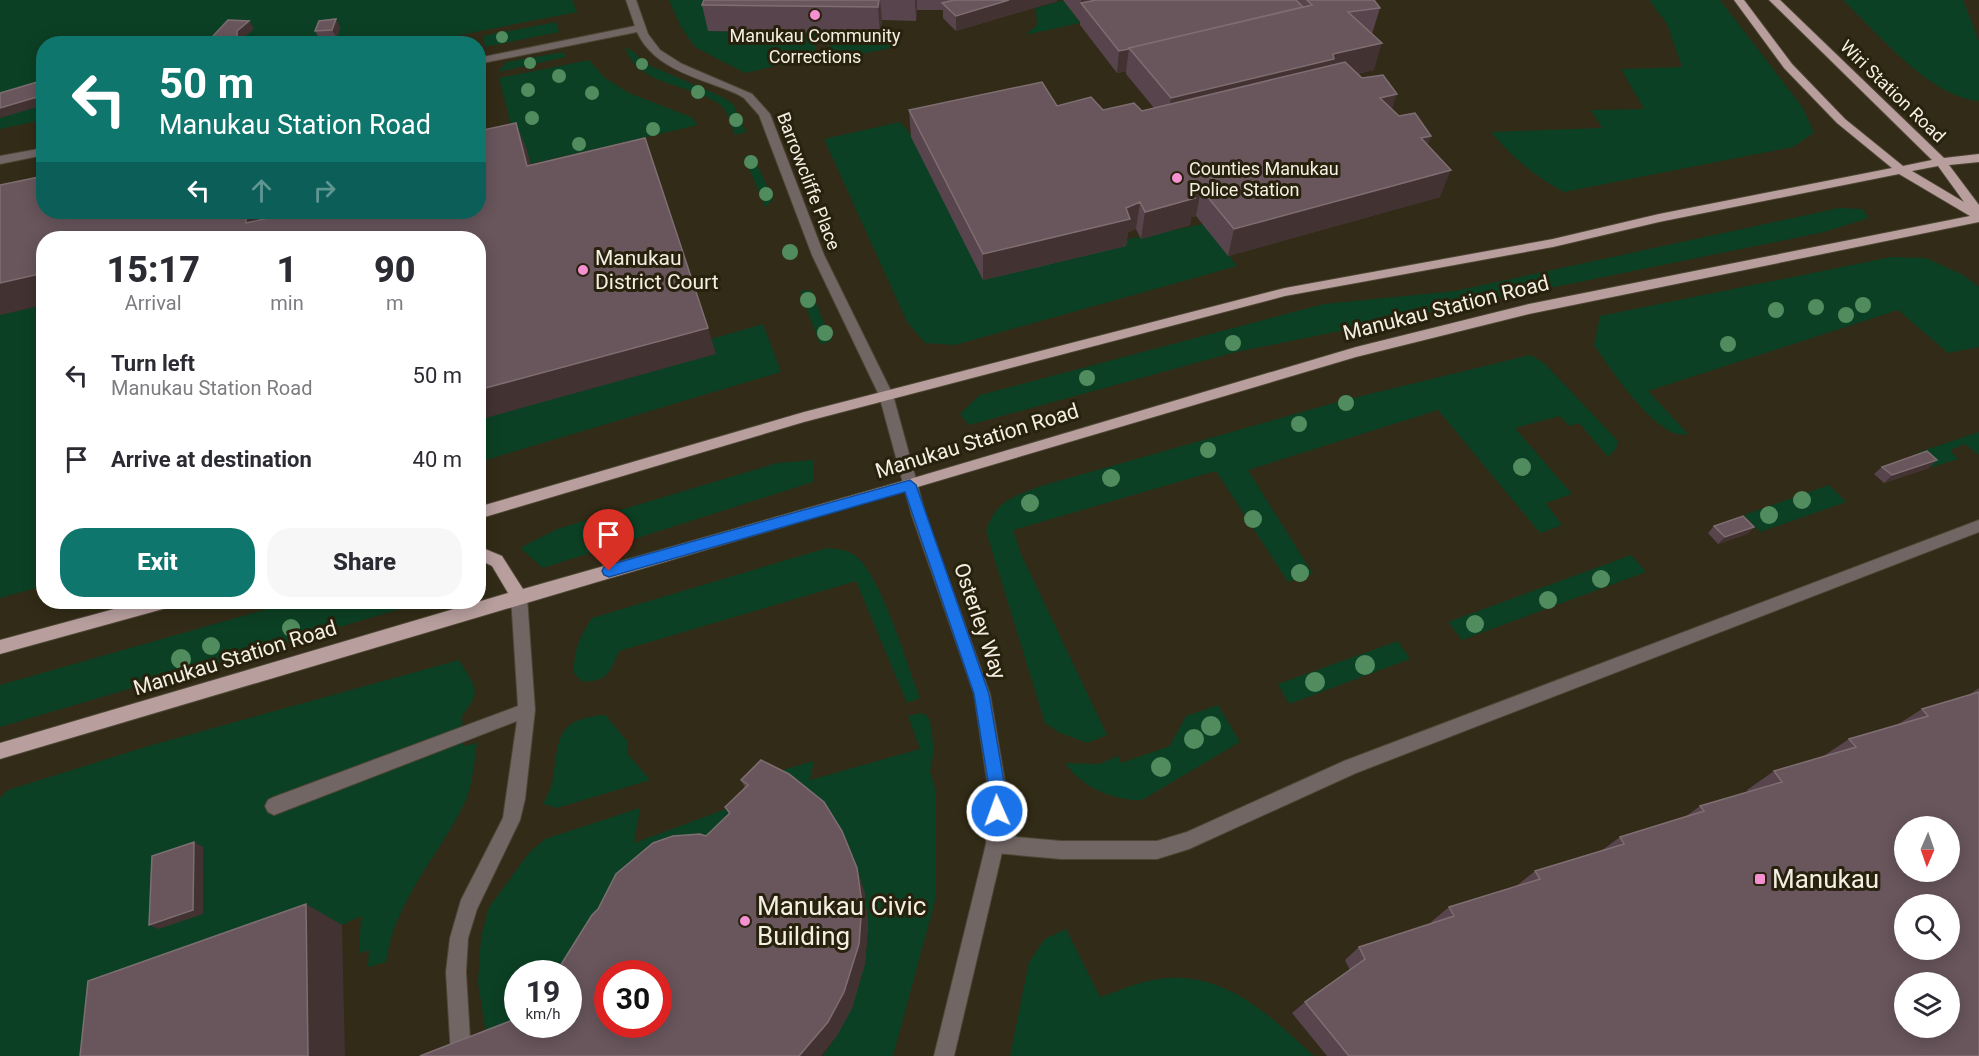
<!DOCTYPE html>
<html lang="en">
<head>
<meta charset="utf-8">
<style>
	:root { --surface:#fff; --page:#f7f7f7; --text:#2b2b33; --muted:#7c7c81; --accent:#0f766e }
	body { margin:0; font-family:Roboto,sans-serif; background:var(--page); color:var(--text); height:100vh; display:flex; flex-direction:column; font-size:22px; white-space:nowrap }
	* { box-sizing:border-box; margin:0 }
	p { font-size:20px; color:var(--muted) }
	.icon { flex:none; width:33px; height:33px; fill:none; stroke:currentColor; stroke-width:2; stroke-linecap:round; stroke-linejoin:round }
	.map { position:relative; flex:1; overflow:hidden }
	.drawer { position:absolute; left:36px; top:231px; width:450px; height:378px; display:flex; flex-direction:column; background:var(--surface); border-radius:24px; box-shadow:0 3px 15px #0003 }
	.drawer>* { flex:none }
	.hud { position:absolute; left:36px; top:36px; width:450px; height:183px; border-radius:24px; box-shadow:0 3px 15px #0003; background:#0f766e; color:#fff; overflow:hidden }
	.needle { width:39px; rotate:182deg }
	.fabs { position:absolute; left:1894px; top:816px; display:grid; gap:12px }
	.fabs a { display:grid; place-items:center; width:66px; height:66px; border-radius:50%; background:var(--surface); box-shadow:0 3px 15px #0003; font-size:30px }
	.speed { position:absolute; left:504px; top:960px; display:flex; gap:12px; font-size:30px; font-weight:700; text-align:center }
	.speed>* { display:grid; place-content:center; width:78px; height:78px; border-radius:50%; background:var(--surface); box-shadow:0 3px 15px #0003; line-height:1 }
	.speed small { font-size:15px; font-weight:400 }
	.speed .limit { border:9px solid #d22; background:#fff; color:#111 }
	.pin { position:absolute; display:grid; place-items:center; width:51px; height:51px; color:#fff; margin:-62px -26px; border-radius:50% 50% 50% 0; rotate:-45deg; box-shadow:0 0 6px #0007 }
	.pin .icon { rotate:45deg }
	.me { position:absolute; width:66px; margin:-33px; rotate:358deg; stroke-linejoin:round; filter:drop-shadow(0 0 4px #0008) }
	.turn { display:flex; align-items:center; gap:21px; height:126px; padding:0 24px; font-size:27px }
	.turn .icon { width:78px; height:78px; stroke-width:2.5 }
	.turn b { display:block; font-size:42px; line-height:51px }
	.lanes { display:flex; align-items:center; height:57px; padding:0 24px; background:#0003; justify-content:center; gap:30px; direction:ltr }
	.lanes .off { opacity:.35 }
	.eta { display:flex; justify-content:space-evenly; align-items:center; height:102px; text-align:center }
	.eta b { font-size:36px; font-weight:800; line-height:42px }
	.action { display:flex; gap:12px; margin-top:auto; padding:12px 24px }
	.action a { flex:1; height:69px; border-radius:24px; background:var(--accent); color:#fff; font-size:24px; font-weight:800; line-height:69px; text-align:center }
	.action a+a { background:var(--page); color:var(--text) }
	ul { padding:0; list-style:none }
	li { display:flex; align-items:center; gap:18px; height:84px; padding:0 24px }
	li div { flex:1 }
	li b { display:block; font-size:22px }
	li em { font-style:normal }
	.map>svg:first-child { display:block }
</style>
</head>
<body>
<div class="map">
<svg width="1979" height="1056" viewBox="0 0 1979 1056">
	<rect width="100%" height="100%" fill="#322b17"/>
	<path fill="#0c4024" d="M0 0H572L577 12 420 43 44 44 43 120 0 129Z
		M669 0H718L708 31 818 33 815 52 806 59 745 73 695 47 681 27Z
		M1064 0 1080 23 1025 35 1037 25 1036 8Z
		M1649 0H1720L1803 108 1814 133 1793 147 1564 192C1534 176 1513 158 1491 132L1602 128 1591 110 1644 109 1621 69 1682 67 1667 24Z
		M1843 0H1963L1979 41V101C1929 97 1878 33 1843 0Z
		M556 22 559 32 485 47 483 36Z
		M829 39 896 40 901 46 834 59 829 49Z
		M625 47 635 53 644 63 720 96 733 104 746 132 735 135C731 124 728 110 718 103 689 84 637 85 625 47Z
		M563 52 566 57 498 72 507 62Z
		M589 60 605 78 629 93 691 117 698 125 530 164 518 152 499 78Z
		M900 122 909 132 981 274 1123 240 1204 224 1237 266 955 345 925 343 907 322 824 139Z
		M744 156 754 157 773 200 765 207Z
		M1839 208 1863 209 1869 218 1824 232 1232 353 969 425 960 414 980 395 1324 304 1455 291Z
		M1891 257 1926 258 1963 275 1979 287V347L1948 353 1898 310 1648 391 1688 434C1659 443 1609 367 1594 345L1600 316Z
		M811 290 831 341 820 344 800 291Z
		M43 305V586L0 598V315Z
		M763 324 781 372 479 462V420L711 339Z
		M1530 355 1544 363 1618 441 1616 449 1608 457 1579 423 1569 426 1560 416 1515 428 1572 494 1546 503 1562 525 1540 533 1438 410 1248 470 1313 574 1288 582 1216 471 1013 530 1021 554 1107 735 1087 743 1058 732 1045 723 986 531C996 500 1013 497 1041 486L1341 401Z
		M1979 432V455L1965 444 1950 450 1958 459 1933 467 1917 453Z
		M814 460 813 482 543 568 520 548 557 529 777 463Z
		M1829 485 1846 502 1760 532 1744 515Z
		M827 548C837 549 849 550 857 557 882 579 907 664 920 698L907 703 856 581 619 651C610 673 606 683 581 681L574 673C574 649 579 638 592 618Z
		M1631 555 1646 572 1462 640 1448 622Z
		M292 602H424L0 727V685Z
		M1398 641 1410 659 1289 704 1278 684Z
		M459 660C475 687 483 690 462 716L463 746 477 743C474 762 473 785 465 802 438 858 395 899 386 962L368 967 369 950 359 954 361 916 342 925 131 1056H0V798L8 790 152 745Z
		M1218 705 1240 742 1142 800C1114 801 1081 787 1065 763L1099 764 1118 756 1121 763 1170 746 1186 716Z
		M921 713 926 715 930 721 934 750 930 771 936 792V897L893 1056H823C862 1001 880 937 858 872L568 974H518V1024L489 1053 478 983 481 937 489 907 529 853 545 839 640 808 634 843 745 802 758 777 814 761 810 780 920 749 908 716Z
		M605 715 628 742 627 753 650 780 557 808 543 804C547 796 552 787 553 778 559 738 556 719 605 715Z
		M1066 929 1100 997C1117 992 1135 983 1153 980 1221 967 1268 1014 1314 1056H1010L1029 962 1045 939Z"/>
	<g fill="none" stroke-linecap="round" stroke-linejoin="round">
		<defs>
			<path id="service" d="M1979 520V532L1356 773 1189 849 1157 859H1061L995 853 989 850 986 844 989 838 995 835 1061 841H1157L1187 832 1344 761Z
				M519 590 525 592 527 597 535 710 525 799 520 820 477 909 468 938 466 972 471 1056H451L446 972 450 938 461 900 503 818 517 721 274 815 268 812 265 806 268 800 274 797 518 706 511 597 513 592Z"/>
			<path id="minor" d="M626 0H636L648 34 660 50 682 64 752 94 770 114 824 255 893 395 926 516 990 694 1007 794 1004 844 954 1056H934L986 844 989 794 974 694 912 516 879 395 812 255 759 115 744 98 737 94C702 78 655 71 637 32L478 64V58L635 26Z
				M44 148V155L0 164V156Z"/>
			<path id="primary" d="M1734 0H1744L1792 64 1845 119 1903 166 1932 160 1769 0H1780L1944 158 1979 154V162L1949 165 1979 205V222L1529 314 1356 357 0 759V743L508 593 492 566 478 559V546L502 556 523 589 910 479 1356 347 1529 304 1970 216 1899 174 1659 222 1553 247 1285 296 804 422 478 519V507L804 412 1285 288 1553 239 1659 214 1892 168 1837 123 1784 68ZM1938 166 1964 202 1912 171Z
				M140 602H171L169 607 163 609 0 654V640Z"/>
		</defs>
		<use href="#service" stroke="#4d4634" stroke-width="2"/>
		<use href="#minor" stroke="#4d4634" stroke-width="2"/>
		<use href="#primary" stroke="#4d4634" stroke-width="2"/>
		<use href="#service" fill="#726665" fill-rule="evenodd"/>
		<use href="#minor" fill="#726665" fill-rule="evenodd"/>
		<use href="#primary" fill="#b89f9e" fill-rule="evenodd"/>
	</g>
	<g fill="#508c5d">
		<circle cx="502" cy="37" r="6"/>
		<circle cx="530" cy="63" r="6"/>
		<circle cx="642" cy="64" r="6"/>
		<circle cx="559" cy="76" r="7"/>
		<circle cx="528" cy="90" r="7"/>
		<circle cx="698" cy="92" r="7"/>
		<circle cx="592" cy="93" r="7"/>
		<circle cx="532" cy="118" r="7"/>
		<circle cx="736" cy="120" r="7"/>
		<circle cx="653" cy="129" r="7"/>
		<circle cx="579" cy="144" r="7"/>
		<circle cx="751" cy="162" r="7"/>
		<circle cx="766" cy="194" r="7"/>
		<circle cx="790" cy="252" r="8"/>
		<circle cx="808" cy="300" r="8"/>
		<circle cx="1863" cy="305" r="8"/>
		<circle cx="1816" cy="307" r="8"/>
		<circle cx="1776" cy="310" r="8"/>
		<circle cx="1846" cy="315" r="8"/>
		<circle cx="825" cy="333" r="8"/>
		<circle cx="1233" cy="343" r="8"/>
		<circle cx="1728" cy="344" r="8"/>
		<circle cx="1087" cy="378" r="8"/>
		<circle cx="1346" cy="403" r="8"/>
		<circle cx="1299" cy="424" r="8"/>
		<circle cx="1208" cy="450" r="8"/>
		<circle cx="1522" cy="467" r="9"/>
		<circle cx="1111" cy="478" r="9"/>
		<circle cx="1802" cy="500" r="9"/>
		<circle cx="1030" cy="503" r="9"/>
		<circle cx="1769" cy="515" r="9"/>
		<circle cx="1253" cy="519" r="9"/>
		<circle cx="1300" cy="573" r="9"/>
		<circle cx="1601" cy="579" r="9"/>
		<circle cx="1548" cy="600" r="9"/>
		<circle cx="1475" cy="624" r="9"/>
		<circle cx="291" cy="628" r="9"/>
		<circle cx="211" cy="646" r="9"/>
		<circle cx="181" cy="659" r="10"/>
		<circle cx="1365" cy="665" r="10"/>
		<circle cx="1315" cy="682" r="10"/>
		<circle cx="1211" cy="726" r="10"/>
		<circle cx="1194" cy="739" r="10"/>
		<circle cx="1161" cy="767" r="10"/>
	</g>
	<path fill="#58444d" d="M704 0H1057V1L956 31 943 18V10H917L916 21 882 20 880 34 708 31 702 5Z
		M1063 0H1374L1380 8 1372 34 1374 70 1357 74 1399 116 1431 136 1427 145 1440 197 1228 256 1196 216 1191 217 1190 225 1141 239 1136 229 1128 232 1126 246 983 280 911 137 909 110 1057 106 1103 110 1142 111 1154 108 1126 74V71L1117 73 1080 25V22Z
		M340 27 337 38 320 39 315 31Z
		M1882 467 1929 468 1884 483 1874 474Z
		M1714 526 1754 527 1747 534 1718 544 1708 533Z
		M1979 688V1056H1327L1292 1013 1305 1002 1350 970 1345 960 1359 947 1432 923 1431 922 1449 907 1515 887 1535 871 1601 851 1620 837 1685 817 1700 806 1748 792 1747 790 1774 771 1822 757 1849 739 1897 725 1922 709 1967 696Z
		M761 760 864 890 868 924 865 963 852 1008 836 1037 518 1024 729 814 725 807 745 788 741 780Z"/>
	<path fill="#423231" d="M879 0H880L882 20 880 34 878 7Z
		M915 0H917V10L916 21Z
		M1009 0H1057V1L956 31V16Z
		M1081 0H1181L1081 3 1080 22Z
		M336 19 340 27 337 38 332 30Z
		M249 21 254 29 242 39V44H238L237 31Z
		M1382 43 1374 70 1328 80 1167 124 1171 98 1333 54Z
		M1129 49 1126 71 1117 73 1119 51Z
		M1397 94 1388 121 1380 98Z
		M44 95V105L0 118V108Z
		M516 123 527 150 538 193 527 166Z
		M1431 136 1420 163 1421 138Z
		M1451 170 1440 197 1228 256 1234 229Z
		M1201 189 1196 216 1191 217 1190 225 1141 239 1145 212 1190 192Z
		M1140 202 1136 229 1128 232 1126 246 983 280V254Z
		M246 212H264V238L246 223Z
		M44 273V305L0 315V283Z
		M708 328 716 354 478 420V390Z
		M1937 460 1929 468 1884 483 1892 475Z
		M1754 527 1747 534 1718 544 1725 537Z
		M194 842 203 847V914L159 929 149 925Z
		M857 868 864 890 868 924 865 963 852 1008 836 1037 821 1056H799Z
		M306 904 342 925 345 1056H308Z"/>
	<path fill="#69565d" stroke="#7e6e72" stroke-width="1.5" fill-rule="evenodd" d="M704 0H879L878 7 702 5Z
		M954 0H1009L956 16 942 3Z
		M1096 0H1296L1303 7 1129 48V49L1119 51 1081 3Z
		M1307 0H1374L1380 8 1348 12 1382 43 1333 54 1334 59 1171 98 1129 48 1312 5Z
		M336 19 332 30 315 31 319 21Z
		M228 20 249 21 237 31V42L239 44H213V36Z
		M1345 62 1362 78 1383 75 1397 94 1380 98 1399 116 1415 113 1431 136 1421 138 1451 170 1234 229 1201 189 1190 192 1195 198 1145 212 1140 202 1126 208 1130 219 983 254 909 110 1042 82 1057 106 1091 97 1103 110 1134 103 1142 111Z
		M44 80V95L0 108V93Z
		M516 123 527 166 645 138 708 328 478 390V238H44V273L0 283V185L44 176V212H246V223L296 212H478V131Z
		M1927 451 1937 460 1892 475 1882 467Z
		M1743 516 1754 527 1725 537 1714 526Z
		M1979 692V1056H1349L1305 1002 1365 959 1359 947 1454 916 1449 907 1540 879 1535 871 1624 844 1620 837 1704 811 1700 806 1782 782 1774 771 1856 747 1849 739 1928 716 1922 709ZM1905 826H1950V872H1905ZM1905 904H1950V950H1905ZM1905 982H1950V1028H1905Z
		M761 760 789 774 824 802 842 831 857 868 862 904 859 944 844 992 828 1022 799 1056H420L518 1018V1024H568V974H555L592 915 598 909 616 874 653 843 673 836 700 834 706 836 730 813 725 807 748 785 741 780ZM608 974H658V1024H608Z
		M194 842 193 910 149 925 152 856Z
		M306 904 308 1056H80L88 981Z"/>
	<path fill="#1a73e8" stroke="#114b97" stroke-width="1.5" d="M910 480 916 485 989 694 1006 794 1003 816 997 819 992 816 989 811 990 794 974 694 905 492 609 577 604 575 602 571 604 567 609 565Z"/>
	<g fill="#f590d1" stroke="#28210d" stroke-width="2">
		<circle cx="815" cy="15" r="6"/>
		<circle cx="1177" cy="178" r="6"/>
		<circle cx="583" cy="270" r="6"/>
		<rect x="1754" y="873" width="12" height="12" rx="3"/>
		<circle cx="745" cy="921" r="6"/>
	</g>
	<g text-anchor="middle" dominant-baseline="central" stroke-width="6" stroke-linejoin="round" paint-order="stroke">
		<g font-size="18" fill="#f4efe3" stroke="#28210d">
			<text x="815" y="35">Manukau Community<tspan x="815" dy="21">Corrections</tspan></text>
			<text x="1189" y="168" text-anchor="start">Counties Manukau<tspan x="1189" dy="21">Police Station</tspan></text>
		</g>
		<g font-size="18" fill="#f4efe3" stroke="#28210d">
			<text transform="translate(1893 91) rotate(44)">Wiri Station Road</text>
			<text transform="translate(809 181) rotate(69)">Barrowcliffe Place</text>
		</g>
		<g font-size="21" fill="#f4efe3" stroke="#28210d" text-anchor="start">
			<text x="595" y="258">Manukau<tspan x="595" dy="24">District Court</tspan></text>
		</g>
		<g font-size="21" fill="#f4efe3" stroke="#28210d">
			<text transform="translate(1446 308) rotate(-14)">Manukau Station Road</text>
			<text transform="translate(977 441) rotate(-17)">Manukau Station Road</text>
			<text transform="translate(980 621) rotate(71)">Osterley Way</text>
			<text transform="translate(235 658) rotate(-17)">Manukau Station Road</text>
		</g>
		<g font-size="26" fill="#f4efe3" stroke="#28210d" text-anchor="start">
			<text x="1772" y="879">Manukau</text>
			<text x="757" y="906">Manukau Civic<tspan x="757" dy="30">Building</tspan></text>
		</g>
	</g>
</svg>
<div class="fabs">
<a><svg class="needle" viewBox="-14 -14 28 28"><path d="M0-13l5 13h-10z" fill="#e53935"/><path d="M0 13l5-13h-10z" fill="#7c7c81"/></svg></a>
<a><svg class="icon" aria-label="search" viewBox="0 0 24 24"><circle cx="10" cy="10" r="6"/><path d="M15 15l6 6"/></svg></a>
<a><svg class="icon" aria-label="layers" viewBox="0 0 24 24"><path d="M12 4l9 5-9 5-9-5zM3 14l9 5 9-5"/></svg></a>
</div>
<div class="speed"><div>19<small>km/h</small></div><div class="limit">30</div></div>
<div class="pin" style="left:609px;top:571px;background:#d93025"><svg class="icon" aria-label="arrive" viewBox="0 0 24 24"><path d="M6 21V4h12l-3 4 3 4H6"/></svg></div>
<svg class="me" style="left:997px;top:811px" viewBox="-20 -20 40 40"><circle r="17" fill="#1a73e8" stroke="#fff" stroke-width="3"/><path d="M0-11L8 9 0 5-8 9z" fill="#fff"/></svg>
<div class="hud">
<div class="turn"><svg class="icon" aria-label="left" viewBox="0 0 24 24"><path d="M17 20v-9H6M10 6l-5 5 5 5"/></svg><div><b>50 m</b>Manukau Station Road</div></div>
<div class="lanes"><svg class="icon" aria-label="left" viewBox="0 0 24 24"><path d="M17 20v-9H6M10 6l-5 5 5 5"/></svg><svg class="icon off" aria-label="ahead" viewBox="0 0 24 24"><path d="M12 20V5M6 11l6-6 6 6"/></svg><svg class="icon off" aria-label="right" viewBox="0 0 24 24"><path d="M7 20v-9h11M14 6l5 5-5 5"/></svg></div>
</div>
<section class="drawer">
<div class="eta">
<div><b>15:17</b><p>Arrival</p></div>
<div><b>1</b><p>min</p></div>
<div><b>90</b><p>m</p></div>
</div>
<ul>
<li><svg class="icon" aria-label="left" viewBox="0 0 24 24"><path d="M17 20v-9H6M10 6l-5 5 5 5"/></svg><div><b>Turn left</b><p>Manukau Station Road</p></div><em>50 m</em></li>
<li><svg class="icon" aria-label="arrive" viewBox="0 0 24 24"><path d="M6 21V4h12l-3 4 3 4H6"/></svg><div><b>Arrive at destination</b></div><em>40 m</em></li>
</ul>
<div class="action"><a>Exit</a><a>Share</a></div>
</section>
</div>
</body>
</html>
